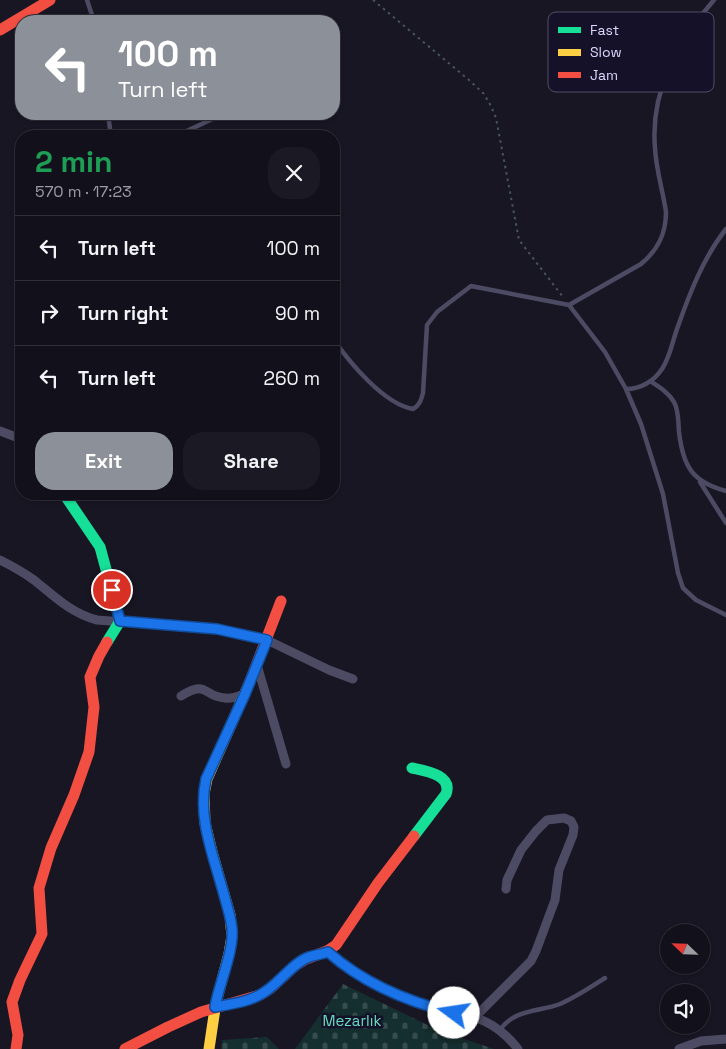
<!DOCTYPE html>
<html lang="en">
<head>
<meta charset="utf-8">
<style>
	:root { --surface:#12101a; --page:#1b1923; --text:#f1f3f6; --muted:#9c9da2; --line:#313039; --accent:#8c9099 }
	body { margin:0; font-family:"Space Grotesk",sans-serif; background:var(--page); color:var(--text); height:100vh; display:flex; flex-direction:column; font-size:19px; white-space:nowrap }
	* { box-sizing:border-box; margin:0 }
	p { font-size:16px; color:var(--muted) }
	.icon { flex:none; width:28px; height:28px; fill:none; stroke:currentColor; stroke-width:2; stroke-linecap:round; stroke-linejoin:round }
	.map { position:relative; flex:1; overflow:hidden }
	.drawer { position:absolute; left:15px; top:130px; width:325px; height:370px; display:flex; flex-direction:column; background:var(--surface); border-radius:20px; box-shadow:0 1px 4px #0004,0 0 0 1px var(--line) }
	.drawer>* { flex:none }
	.top-card { position:absolute; left:15px; top:15px; width:325px; height:105px; border-radius:20px; box-shadow:0 1px 4px #0004,0 0 0 1px var(--line); background:#8c9099; color:#fff; overflow:hidden }
	.needle { width:32px; rotate:293deg }
	.fabs { position:absolute; left:660px; top:924px; display:grid; gap:10px }
	.fabs a { display:grid; place-items:center; width:50px; height:50px; border-radius:50%; background:var(--surface); box-shadow:0 1px 4px #0004,0 0 0 1px var(--line); font-size:25px }
	.pin { position:absolute; display:grid; place-items:center; width:42px; height:42px; color:#fff; margin:-21px; border:2px solid #fff; border-radius:50%; box-shadow:0 1px 5px #0007 }
	.me { position:absolute; width:55px; margin:-28px; rotate:284deg; stroke-linejoin:round; filter:drop-shadow(0 0 4px #0008) }
	.turn { display:flex; align-items:center; gap:18px; height:105px; padding:0 20px; font-size:22px }
	.turn .icon { width:65px; height:65px; stroke-width:2.5 }
	.turn b { display:block; font-size:35px; line-height:42px }
	.round { display:grid; place-items:center; flex:none; width:52px; height:52px; border-radius:20px; background:var(--page) }
	.overview { display:flex; align-items:center; justify-content:space-between; height:85px; padding:0 20px }
	h1 { font-size:30px; font-weight:700; line-height:38px; color:#1e9e55 }
	.primary-button { display:flex; gap:10px; margin-top:auto; padding:10px 20px }
	.primary-button a { flex:1; height:58px; border-radius:20px; background:var(--accent); color:#fff; font-size:20px; font-weight:700; line-height:58px; text-align:center }
	.primary-button a+a { background:var(--page); color:var(--text) }
	ul { padding:0; list-style:none }
	li { display:flex; align-items:center; gap:15px; height:65px; padding:0 20px; border-top:1px solid var(--line) }
	li div { flex:1 }
	li b { display:block; font-size:19px }
	li em { font-style:normal }
	.map>svg:first-child { display:block }
</style>
</head>
<body>
<div class="map">
<svg width="726" height="1049" viewBox="0 0 726 1049">
	<defs>
		<pattern id="cemetery-stones" width="16" height="16" patternUnits="userSpaceOnUse" patternTransform="scale(1.25)"><rect width="16" height="16" fill="#152e2f"/><path d="M2 7V4a2 2 0 0 1 4 0v3zM10 15v-3a2 2 0 0 1 4 0v3z" fill="#374c4e"/></pattern>
	</defs>
	<rect width="100%" height="100%" fill="#181623"/>
	<path fill="url(#cemetery-stones)" d="M343 984 440 1031 494 1049H295Z
		M267 1037 279 1049H221L222 1040Z"/>
	<g fill="none" stroke-linecap="round" stroke-linejoin="round">
		<path stroke="#485361" stroke-width="2" stroke-dasharray="2.5 4" stroke-linecap="butt" d="M373 0 469 80 484 94 491 106 496 118 519 240 563 297"/>
		<path stroke="#4d4b63" stroke-width="4.5" d="M87 0 94 21
			M108 114 111 136
			M176 136 223 114
			M569 305 605 352 626 389C641 389 654 381 662 369 670 357 672 343 677 329 689 295 703 258 726 229
			M334 340C350 363 384 404 413 409 420 405 421 400 423 393L427 325 437 312 471 286 569 305 641 264C658 250 666 234 666 212 663 191 656 170 655 148 650 91 677 42 714 0
			M650 381C659 387 668 392 674 402 679 411 678 421 679 432 683 466 692 482 726 491
			M626 389 641 424 663 494 678 573 683 588 696 600 726 615
			M700 482 726 523
			M500 1030C514 1009 539 1012 560 1004 576 997 591 987 605 978"/>
		<path stroke="#4d4b63" stroke-width="9" d="M0 431 21 439
			M0 560C12 566 23 572 34 580 54 596 72 614 97 620L217 629 267 640 329 670 353 679
			M257 665 286 764
			M181 696C208 679 203 697 225 698 232 699 239 696 245 694
			M328 952C351 973 382 990 411 1001 455 1018 485 1007 518 1049
			M472 1015 480 1012 531 961 536 951 555 900 559 870 573 835 574 827 571 821 564 818 547 820 536 831 521 850 507 880 506 889
			M679 1049 701 1041 726 1039"/>
		<path stroke="#16e098" stroke-width="11" d="M64 494 100 547 120 621 107 642
			M412 768C426 771 453 775 446 794L414 836"/>
		<path stroke="#ffcf43" stroke-width="11" d="M209 1049 216 1002 229 954 232 936 230 915 212 852 205 823 204 794 207 779 249 684"/>
		<path stroke="#f24e42" stroke-width="11" d="M0 30 50 0
			M249 684 281 601
			M16 1049 18 1035 12 1002 20 980 42 934 39 888 51 848 74 795 89 752 94 707 90 677 99 656 107 642
			M125 1049 168 1027 201 1012 260 995 271 988 296 965 306 959 327 951 336 945 378 883 414 836"/>
	</g>
	<g fill="none" stroke-linecap="round" stroke-linejoin="round">
		<defs>
			<path id="route" d="M112 590 120 621 217 629 267 640 245 694 206 779C197 818 214 857 224 895 227 906 231 917 232 929 234 951 219 984 215 1007 231 1004 249 1002 263 993 279 984 292 963 309 957 315 955 322 954 328 952 363 983 408 1002 454 1013"/>
		</defs>
		<use href="#route" stroke="#114b97" stroke-width="12"/>
		<use href="#route" stroke="#1a73e8" stroke-width="9"/>
	</g>
	<g text-anchor="middle" dominant-baseline="central" stroke-width="5" stroke-linejoin="round" paint-order="stroke">
		<g font-size="15" fill="#65ddc1" stroke="#151128">
			<text x="352" y="1020">Mezarlık</text>
		</g>
	</g>
	<rect x="548" y="12" width="166" height="80" rx="8" fill="#151128" stroke="#514d68" stroke-width="1"/>
	<rect x="558" y="27" width="23" height="6" fill="#16e098"/>
	<rect x="558" y="49" width="23" height="7" fill="#ffcf43"/>
	<rect x="558" y="72" width="23" height="6" fill="#f24e42"/>
	<g font-size="14" fill="#ddd8fe">
		<text x="590" y="35">Fast</text>
		<text x="590" y="57">Slow</text>
		<text x="590" y="80">Jam</text>
	</g>
</svg>
<div class="fabs">
<a><svg class="needle" viewBox="-14 -14 28 28"><path d="M0-13l5 13h-10z" fill="#e53935"/><path d="M0 13l5-13h-10z" fill="#9c9da2"/></svg></a>
<a><svg class="icon" aria-label="sound" viewBox="0 0 24 24"><path d="M4 9h4l5-4v14l-5-4H4zM17 9q2 3 0 6"/></svg></a>
</div>
<div class="pin" style="left:112px;top:590px;background:#d93025"><svg class="icon" aria-label="arrive" viewBox="0 0 24 24"><path d="M6 21V4h12l-3 4 3 4H6"/></svg></div>
<svg class="me" style="left:454px;top:1013px" viewBox="-20 -20 40 40"><circle r="19" fill="#fff"/><path d="M0-13L10 11 0 6-10 11z" fill="#1a73e8"/></svg>
<div class="top-card">
<div class="turn"><svg class="icon" aria-label="left" viewBox="0 0 24 24"><path d="M17 20v-9H6M10 6l-5 5 5 5"/></svg><div><b>100 m</b>Turn left</div></div>
</div>
<section class="drawer">
<div class="overview"><div><h1>2 min</h1><p>570 m · 17:23</p></div><a class="round"><svg class="icon" aria-label="close" viewBox="0 0 24 24"><path d="M6 6l12 12M18 6L6 18"/></svg></a></div>
<ul>
<li><svg class="icon" aria-label="left" viewBox="0 0 24 24"><path d="M17 20v-9H6M10 6l-5 5 5 5"/></svg><div><b>Turn left</b></div><em>100 m</em></li>
<li><svg class="icon" aria-label="right" viewBox="0 0 24 24"><path d="M7 20v-9h11M14 6l5 5-5 5"/></svg><div><b>Turn right</b></div><em>90 m</em></li>
<li><svg class="icon" aria-label="left" viewBox="0 0 24 24"><path d="M17 20v-9H6M10 6l-5 5 5 5"/></svg><div><b>Turn left</b></div><em>260 m</em></li>
</ul>
<div class="primary-button"><a>Exit</a><a>Share</a></div>
</section>
</div>
</body>
</html>
